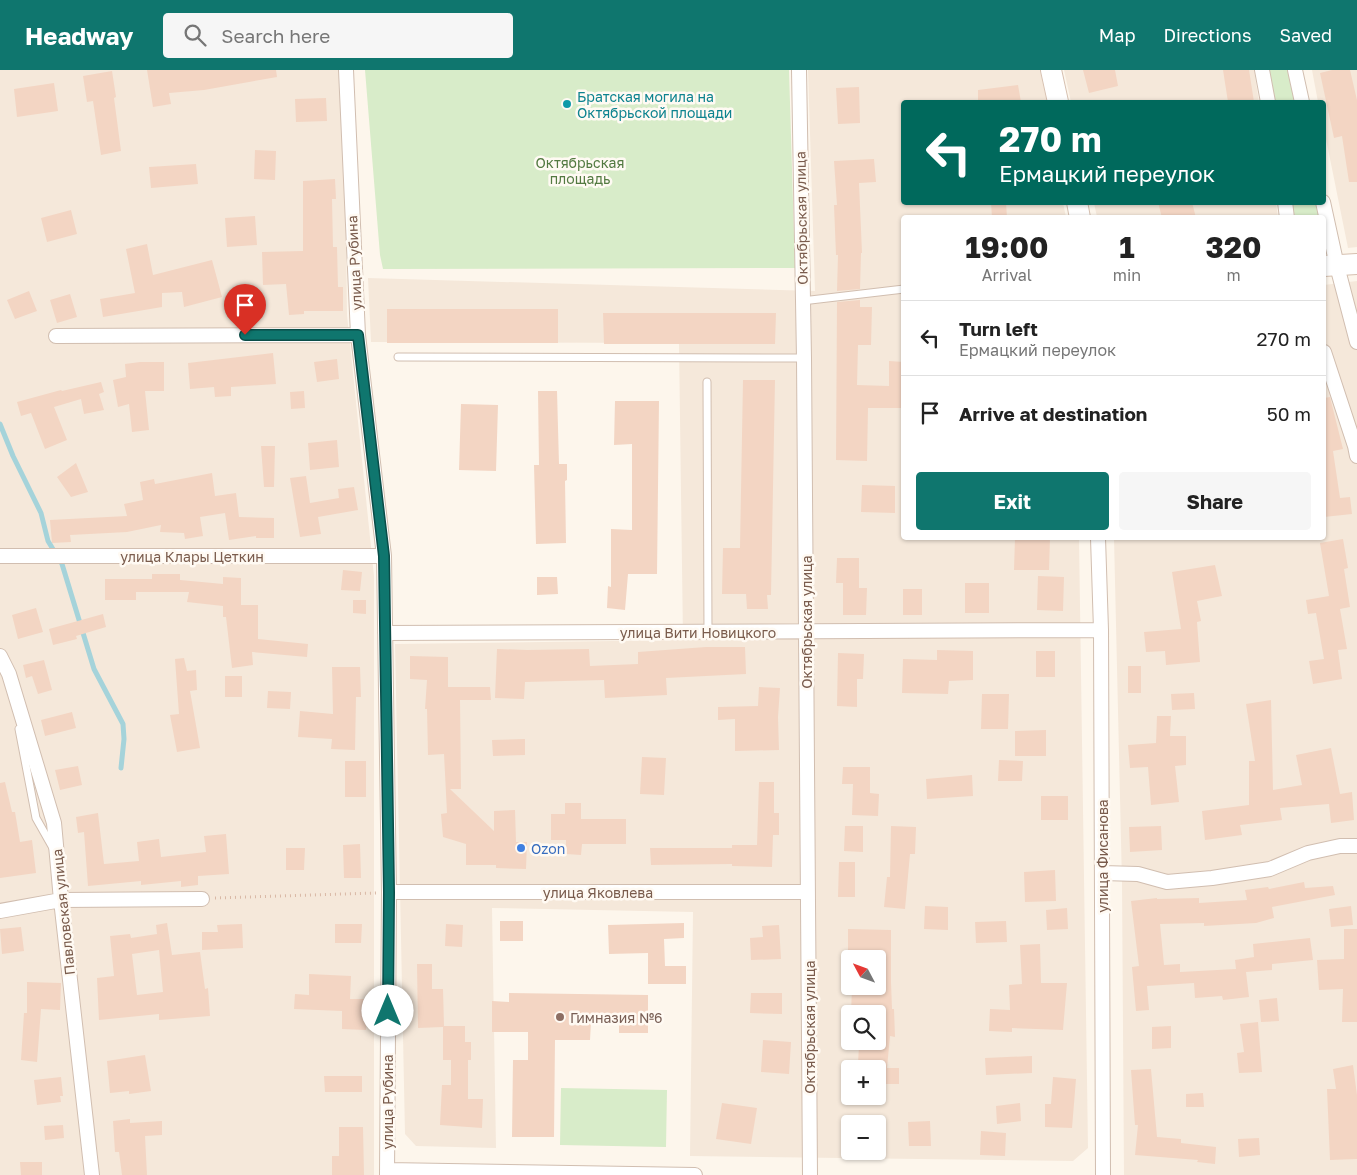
<!DOCTYPE html>
<html lang="en">
<head>
<meta charset="utf-8">
<style>
	:root { --surface:#fff; --page:#f6f6f6; --text:#222; --muted:#767676; --line:#e0e0e0; --accent:#0f766e }
	body { margin:0; font-family:"Golos Text",sans-serif; background:var(--page); color:var(--text); height:100vh; display:flex; flex-direction:column; font-size:19px; white-space:nowrap }
	* { box-sizing:border-box; margin:0 }
	p { font-size:16px; color:var(--muted) }
	.icon { flex:none; width:28px; height:28px; fill:none; stroke:currentColor; stroke-width:2; stroke-linecap:round; stroke-linejoin:round }
	.map { position:relative; flex:1; overflow:hidden }
	.drawer { position:absolute; left:901px; top:145px; width:425px; height:325px; display:flex; flex-direction:column; background:var(--surface); border-radius:5px; box-shadow:0 1px 4px #0004 }
	.drawer>* { flex:none }
	.guide { position:absolute; left:901px; top:30px; width:425px; height:105px; border-radius:5px; box-shadow:0 1px 4px #0004; background:#00695c; color:#fff; overflow:hidden }
	.needle { width:32px; rotate:311deg }
	.controls { position:absolute; left:841px; top:880px; display:grid; gap:10px }
	.controls a { display:grid; place-items:center; width:45px; height:45px; border-radius:5px; background:var(--surface); box-shadow:0 1px 4px #0004; font-size:25px }
	.pin { position:absolute; display:grid; place-items:center; width:42px; height:42px; color:#fff; margin:-51px -21px; border-radius:50% 50% 50% 0; rotate:-45deg; box-shadow:0 0 5px #0007 }
	.pin .icon { rotate:45deg }
	.me { position:absolute; width:55px; margin:-28px; rotate:0deg; stroke-linejoin:round; filter:drop-shadow(0 0 4px #0008) }
	.turn { display:flex; align-items:center; gap:18px; height:105px; padding:0 15px; font-size:22px }
	.turn .icon { width:65px; height:65px; stroke-width:2.5 }
	.turn b { display:block; font-size:35px; line-height:42px }
	.eta { display:flex; justify-content:space-evenly; align-items:center; height:85px; text-align:center }
	.eta b { font-size:30px; font-weight:700; line-height:35px }
	.primary-button { display:flex; gap:10px; margin-top:auto; padding:10px 15px }
	.primary-button a { flex:1; height:58px; border-radius:5px; background:var(--accent); color:#fff; font-size:20px; font-weight:700; line-height:58px; text-align:center }
	.primary-button a+a { background:var(--page); color:var(--text) }
	ul { padding:0; list-style:none }
	li { display:flex; align-items:center; gap:15px; height:75px; padding:0 15px; border-top:1px solid var(--line) }
	li div { flex:1 }
	li b { display:block; font-size:19px }
	li em { font-style:normal }
	header { display:flex; align-items:center; gap:30px; box-sizing:border-box; height:70px; padding:0 25px; background:var(--accent); color:#fff }
	header strong { font-size:24px }
	nav { display:flex; gap:28px; margin-inline-start:auto; font-size:18px }
	.search { width:350px; height:45px; background:var(--page); display:flex; align-items:center; gap:12px; box-sizing:border-box; padding:0 18px; border-radius:5px; color:var(--muted); font-size:19px }
	.map>svg:first-child { display:block }
</style>
</head>
<body>
<header>
<strong>Headway</strong>
<div class="search"><svg class="icon" aria-label="search" viewBox="0 0 24 24"><circle cx="10" cy="10" r="6"/><path d="M15 15l6 6"/></svg>Search here</div>
<nav><a>Map</a><a>Directions</a><a>Saved</a></nav>
</header>
<div class="map">
<svg width="1357" height="1105" viewBox="0 0 1357 1105">
	<rect width="100%" height="100%" fill="#fdf6ec"/>
	<path fill="#f5e8da" fill-rule="evenodd" d="M0 0H344L347 245 374 506V1105H0Z
		M808 0H1040L1047 32H904V132L1063 133 1066 147 904 148V468H1079L1088 1078 1073 1091 690 1086 693 842 492 838 496 1078 416 1076 405 1064 395 574 683 570 679 273 371 272 368 208 815 221ZM850 889H878V916H850ZM850 944H878V971H850ZM850 999H878V1026H850ZM850 1054H878V1081H850Z
		M1064 0H1254L1259 32H1071Z
		M1312 0H1357V177L1348 178 1324 59V32H1318Z
		M1094 133H1276L1278 147H1097Z
		M1357 211V1105H1124L1122 813 1114 468H1324V215Z"/>
	<path fill="#d8ecc9" d="M365 0H789L795 198 383 199 380 185Z
		M1269 0H1289L1296 32H1274Z
		M1292 133H1317L1320 147H1295Z
		M561 1018 667 1020 666 1077 560 1075Z"/>
	<g fill="none" stroke-linecap="round" stroke-linejoin="round">
		<path stroke="#a5d3da" stroke-width="5" d="M0 354 13 386 41 443 48 471 62 494 94 599 123 654 124 669 121 698"/>
	</g>
	<path fill="#f3d5c3" fill-rule="evenodd" d="M147 0H276L277 7 204 20 169 23 171 34 153 37Z
		M1083 0H1115L1118 16 1089 23Z
		M1223 0H1249L1254 32H1228Z
		M1332 0H1350L1357 30V112H1349L1342 66 1334 68 1320 3Z
		M112 1 116 27 114 28 121 81 101 85 93 31 87 32 83 6Z
		M54 13 58 41 17 47 14 19Z
		M1018 15 1021 32H978V20Z
		M859 17 860 53 838 54 836 18Z
		M326 28 327 51 296 52 295 29Z
		M255 80 276 81 275 110 254 109Z
		M874 89 876 112 859 113 862 183H861L860 219 837 221 838 185H836L834 135H837L834 91Z
		M196 94 198 114 151 118 149 97Z
		M335 109 336 129H332L333 177H337L338 217H343V241H304V244L289 245 286 214 263 215 262 182 303 181V111Z
		M991 132H1006L1007 148H992Z
		M1158 132H1192L1196 148H1162Z
		M71 140 77 164 47 172 41 148Z
		M255 146 257 175 227 177 225 148Z
		M147 174 153 205 212 190 222 227 184 237 182 222 162 223V237L103 247 100 229 135 223 126 179Z
		M29 221 37 241 15 249 7 230Z
		M70 224 77 247 57 253 50 230Z
		M860 230V237H872L871 275H858L857 315 889 316V291L904 292V338H868L867 391 836 390 837 232Z
		M387 239H558V273H387Z
		M603 243H776L775 274H604Z
		M273 283 276 314 231 317V326L215 327 214 317 190 319 188 293Z
		M337 289 339 309 317 312 314 292Z
		M140 292H164V321H145L149 360 132 362 129 334 118 337 113 310 126 307 125 294Z
		M743 310H775L771 525H767L768 539H747L746 524H722L723 478H740Z
		M101 312 104 322 99 324 104 340 84 344 81 329 54 337 67 370 45 379 31 343 21 346 17 332 61 320 62 321Z
		M304 321 305 338 291 339 290 322Z
		M538 321H557L559 394H567V410L565 411 566 473 536 474 534 395H539Z
		M1330 327 1343 379 1333 381 1340 428 1350 427 1352 444 1324 447V328Z
		M615 331H659L657 504H628L625 540 607 538 608 516 611 517V459L632 460V374L614 375Z
		M461 334 498 335 496 401 459 400Z
		M337 370 339 397 310 400 308 373Z
		M261 376H275L274 417H264Z
		M76 393 88 422 71 427 57 407Z
		M212 403 215 426 236 423 239 447 274 448V468H256V466L229 470 225 443 200 447 203 466 185 469 184 463 160 462 161 455 127 462 70 465 71 472 52 473 50 450 127 446 124 434 143 430 140 412 154 409 155 414Z
		M306 406 310 433 339 428 338 419 354 417 358 440 318 447 321 464 300 467 290 408Z
		M862 415 895 416V443L861 442Z
		M1015 468H1050L1049 500H1014Z
		M1343 469 1348 498 1344 499 1350 537 1340 539 1347 579 1338 580 1342 609 1313 614 1309 591 1324 589 1316 543 1308 544 1306 530 1329 526 1320 473Z
		M837 488H859V518H867L866 545H843V513H836Z
		M1215 495 1222 526 1197 531 1201 551 1197 552 1200 592 1166 595 1165 581 1146 582 1144 562 1181 559 1172 502Z
		M343 500 362 502 360 521 341 520Z
		M152 504H180V510L223 514V507L241 508V535H258V569L308 574 307 587 252 582 253 595 232 598 226 547H223V536L187 532 189 522H136V530H105V509H152Z
		M1038 506 1064 507 1063 541 1037 540Z
		M537 507H557L558 524 537 525Z
		M965 513H989V543H965Z
		M903 519H922V545H903Z
		M353 530H366V544L353 543Z
		M36 538 43 562 18 569 12 545Z
		M103 544 106 557 76 566 77 569 53 575 49 559Z
		M706 577H745L746 604 666 608 667 625 605 628 604 610 525 612 524 629 495 628 497 579 527 580 589 579 590 596 638 594V582Z
		M937 580 973 581V610L949 611 948 624 902 623 903 589 937 590Z
		M1036 581H1055V607H1036Z
		M838 583 864 584 863 609H857V637L837 636Z
		M410 586 448 587V617H490L491 630H460L461 719H450L494 761V741L515 740 516 772H527L526 799 496 798V795H466V774L443 767 441 744 447 743 444 684 428 685 427 639H425L427 610 410 609Z
		M184 588 187 601 196 600 197 620 190 621 200 678 177 682 170 645 179 644 175 589Z
		M44 590 52 620 38 624 32 606 26 608 23 595Z
		M1128 596H1141V623H1128Z
		M332 597H360L361 627H356L355 680 331 679 332 669 298 667 300 641 333 644Z
		M225 606H242V627H225Z
		M759 617 780 618 778 647 779 680 735 681V649L718 650V637L758 636Z
		M268 621 291 622 290 639 267 638Z
		M1194 623 1195 639 1172 640 1171 624Z
		M982 624H1009L1008 659H981Z
		M1271 630 1273 720 1302 715 1296 685 1331 678 1340 724 1352 722 1354 750 1331 753 1329 734 1280 738 1282 750 1240 755 1242 765 1205 770 1202 741 1249 735V691H1255L1246 634Z
		M72 642 76 658 45 666 41 650Z
		M1157 646H1171L1170 666H1186V695L1175 696 1179 732 1151 735 1148 697 1130 698 1128 675 1156 673Z
		M1046 660V686H1015V661Z
		M525 669V685L493 686 492 670Z
		M642 687 666 688 664 725 640 724Z
		M999 690 1023 691 1022 711H998Z
		M345 691H366V727H345Z
		M78 696 82 715 60 720 55 700Z
		M843 697H870V723L879 724 878 746 852 745 853 714H842Z
		M972 705 973 726 927 729 926 709Z
		M5 712 12 742H15L20 772 32 770 36 803 0 808V713Z
		M759 712H774V743H779V765H773L772 797 732 796V794L651 795 650 778H732V775H757Z
		M1041 726H1068V750H1041Z
		M565 733H581V749H626V774H582L581 785 566 784V770H551V744H565Z
		M98 743 104 794 139 791 137 772 159 769 161 787 206 782 204 766 226 764 229 804 198 806V815L181 817V811L141 815V811L88 816 84 762 78 763 76 747Z
		M845 756H863V782L844 781Z
		M891 756 916 757 915 784H910L905 839 884 837 887 807H890Z
		M1161 756 1162 780 1130 782 1129 757Z
		M360 774 361 808H344L343 775Z
		M286 778H305L304 800H286Z
		M839 792H855V827H838Z
		M1055 800 1056 831 1025 832 1024 802Z
		M1304 812 1305 818 1333 816 1335 825 1272 837 1274 848 1256 853 1204 856V853L1160 854 1164 895 1180 894V902L1236 899 1235 890 1254 887 1253 874 1310 868 1313 890 1272 894V900L1246 902 1249 927 1223 930 1222 926 1195 928 1194 913 1147 916 1149 940 1136 941 1132 897 1139 896 1131 831 1157 828V829L1199 828V833L1247 830 1245 820 1268 817 1269 819Z
		M925 836 948 837V860L924 859Z
		M1351 836 1353 855 1331 857 1329 839Z
		M1067 838 1068 859 1047 860 1046 840Z
		M500 851H523V871H500Z
		M1006 851 1007 872 976 873 975 852Z
		M167 853 172 885 200 882 205 919 208 918 210 946 159 950V944L99 950 97 908 114 906 110 866 130 864 131 868 157 864 156 855ZM159 880 163 922 137 925 132 884Z
		M684 853V868L664 869 665 896H686V914H648V883L609 884 608 855Z
		M242 854 243 878 202 880V862H218L217 855Z
		M335 854H362L361 873H335Z
		M446 854 463 855 462 877 445 876Z
		M779 855 781 889 751 890 750 868 763 867 762 856Z
		M21 857 24 881 2 884 0 859Z
		M848 859 891 860V912L892 939H894L895 967 890 966 887 998H899V1014H878V999H866L867 994H858L859 975 878 976V944H851L852 916H878V889L848 888Z
		M1344 859H1357V952H1342L1343 919 1319 920 1317 890 1344 889Z
		M1040 874 1041 913H1067L1063 960 1012 958V962L989 961 990 939 1010 940 1009 915 1022 914 1020 875Z
		M417 894H432V919H443L444 956H465V972H471V990H468V1029H483L482 1058 440 1055 442 1015H451V990H443V957L418 958Z
		M309 904 351 906 350 929H368L366 960 342 959V941L294 939 295 924 309 925Z
		M27 912 61 913 60 940 41 939 37 992 21 990 24 943H27Z
		M509 923 648 925V963H619V953L591 952 590 970H555L554 1067H512L513 990H528V962H492V931L509 932Z
		M751 923H782V944L750 943Z
		M1277 928 1279 951 1261 952 1259 930Z
		M1258 952 1262 1002 1239 1003 1237 983 1244 982 1240 954Z
		M1171 956V978L1152 979V957Z
		M763 970 791 972 789 1004 761 1002Z
		M145 985 151 1021 129 1024V1021L110 1023 107 991Z
		M1032 986V1003L986 1005 985 988Z
		M1353 995 1357 1025V1089L1330 1090 1327 1019H1336L1333 999Z
		M1151 999 1157 1067 1181 1069V1073L1216 1077 1215 1094 1197 1092 1198 1090 1135 1085 1138 1055H1135L1131 1000Z
		M324 1006H362V1022H325Z
		M61 1007 63 1026H60L61 1032 37 1035 34 1010Z
		M1053 1007 1076 1009 1072 1058 1045 1057V1034H1051Z
		M1203 1023 1204 1037H1186V1024Z
		M722 1033 757 1038 751 1074 716 1069Z
		M1020 1033 1021 1051 997 1054 996 1036Z
		M130 1049V1053L162 1051V1065L145 1066 147 1105H122L119 1082H115L113 1051Z
		M930 1051 931 1076H909L908 1052Z
		M63 1055 64 1068 45 1070 44 1056Z
		M339 1057H363L364 1105H332V1086H339Z
		M981 1061 1006 1063 1005 1086 980 1085Z
		M1259 1068 1260 1085 1239 1087 1238 1069Z
		M20 1092H42V1105H21Z"/>
	<g fill="none" stroke-linecap="round" stroke-linejoin="round">
		<defs>
			<path id="lane" d="M802 231 904 219
				M398 287 804 288
				M707 312 708 562
				M19 659 36 748 53 778"/>
			<path id="street" d="M346 0 358 265 384 486 389 822 387 1105
				M799 0 804 288 810 1105
				M1262 0 1268 32
				M1295 0 1302 32
				M1285 132 1287 148
				M1323 132 1337 196 1357 272
				M56 266 358 265
				M1324 282 1355 376 1357 386
				M1098 468 1101 560 1103 1105
				M0 486H384
				M385 563 1101 560
				M0 586 9 604 54 753 61 830 92 1105
				M1102 803 1138 804 1167 812 1212 808 1270 799 1308 783 1340 776H1357
				M389 822H808
				M0 841 61 830 202 829
				M387 1100 695 1105"/>
			<path id="secondary" d="M1051 0 1058 32
				M1077 132 1080 148
				M1324 196 1357 194"/>
		</defs>
		<use href="#lane" stroke="#d1beb0" stroke-width="9"/>
		<use href="#street" stroke="#d1beb0" stroke-width="16"/>
		<use href="#secondary" stroke="#d6c0b0" stroke-width="22"/>
		<path stroke="#d9b8a5" stroke-width="3" stroke-dasharray="1 4" stroke-linecap="butt" d="M215 828 376 823"/>
		<use href="#lane" stroke="#fff" stroke-width="7"/>
		<use href="#street" stroke="#fff" stroke-width="14"/>
		<use href="#secondary" stroke="#fff" stroke-width="20"/>
	</g>
	<g fill="none" stroke-linecap="round" stroke-linejoin="round">
		<defs>
			<path id="route" d="M245 265H358L384 486 389 822 388 941"/>
		</defs>
		<use href="#route" stroke="#0a4d48" stroke-width="12"/>
		<use href="#route" stroke="#0f766e" stroke-width="9"/>
	</g>
	<circle fill="#0f9aa8" stroke="#fffaf3" stroke-width="2" cx="567" cy="34" r="5"/>
	<circle fill="#3f7fe0" stroke="#fffaf3" stroke-width="2" cx="521" cy="778" r="5"/>
	<circle fill="#8d6e63" stroke="#fffaf3" stroke-width="2" cx="560" cy="947" r="5"/>
	<g text-anchor="middle" dominant-baseline="central" stroke-width="5" stroke-linejoin="round" paint-order="stroke">
		<g font-size="14" fill="#0d838f" stroke="#fffaf3" text-anchor="start">
			<text x="577" y="26">Братская могила на<tspan x="577" dy="16">Октябрьской площади</tspan></text>
		</g>
		<g font-size="14" fill="#537a41" stroke="#fffaf3">
			<text x="580" y="92">Октябрьская<tspan x="580" dy="16">площадь</tspan></text>
		</g>
		<g font-size="14" fill="#7a5c4d" stroke="#fffaf3">
			<text transform="translate(801 148) rotate(-91)">Октябрьская улица</text>
			<text transform="translate(354 193) rotate(-93)">улица Рубина</text>
			<text x="192" y="486">улица Клары Цеткин</text>
			<text transform="translate(806 552) rotate(-90)">Октябрьская улица</text>
			<text x="698" y="562">улица Вити Новицкого</text>
			<text transform="translate(1102 786) rotate(-90)">улица Фисанова</text>
			<text x="598" y="822">улица Яковлева</text>
			<text transform="translate(63 842) rotate(-96)">Павловская улица</text>
			<text transform="translate(809 957) rotate(-90)">Октябрьская улица</text>
			<text transform="translate(387 1032) rotate(-90)">улица Рубина</text>
		</g>
		<g font-size="14" fill="#366cbe" stroke="#fffaf3" text-anchor="start">
			<text x="531" y="778">Ozon</text>
		</g>
		<g font-size="14" fill="#785e54" stroke="#fffaf3" text-anchor="start">
			<text x="570" y="947">Гимназия №6</text>
		</g>
	</g>
</svg>
<div class="controls">
<a><svg class="needle" viewBox="-14 -14 28 28"><path d="M0-13l5 13h-10z" fill="#e53935"/><path d="M0 13l5-13h-10z" fill="#767676"/></svg></a>
<a><svg class="icon" aria-label="search" viewBox="0 0 24 24"><circle cx="10" cy="10" r="6"/><path d="M15 15l6 6"/></svg></a>
<a>+</a>
<a>−</a>
</div>
<div class="pin" style="left:245px;top:265px;background:#d93025"><svg class="icon" aria-label="arrive" viewBox="0 0 24 24"><path d="M6 21V4h12l-3 4 3 4H6"/></svg></div>
<svg class="me" style="left:388px;top:941px" viewBox="-20 -20 40 40"><circle r="19" fill="#fff"/><path d="M0-13L10 11 0 6-10 11z" fill="#0f766e"/></svg>
<div class="guide">
<div class="turn"><svg class="icon" aria-label="left" viewBox="0 0 24 24"><path d="M17 20v-9H6M10 6l-5 5 5 5"/></svg><div><b>270 m</b>Ермацкий переулок</div></div>
</div>
<section class="drawer">
<div class="eta">
<div><b>19:00</b><p>Arrival</p></div>
<div><b>1</b><p>min</p></div>
<div><b>320</b><p>m</p></div>
</div>
<ul>
<li><svg class="icon" aria-label="left" viewBox="0 0 24 24"><path d="M17 20v-9H6M10 6l-5 5 5 5"/></svg><div><b>Turn left</b><p>Ермацкий переулок</p></div><em>270 m</em></li>
<li><svg class="icon" aria-label="arrive" viewBox="0 0 24 24"><path d="M6 21V4h12l-3 4 3 4H6"/></svg><div><b>Arrive at destination</b></div><em>50 m</em></li>
</ul>
<div class="primary-button"><a>Exit</a><a>Share</a></div>
</section>
</div>
</body>
</html>
